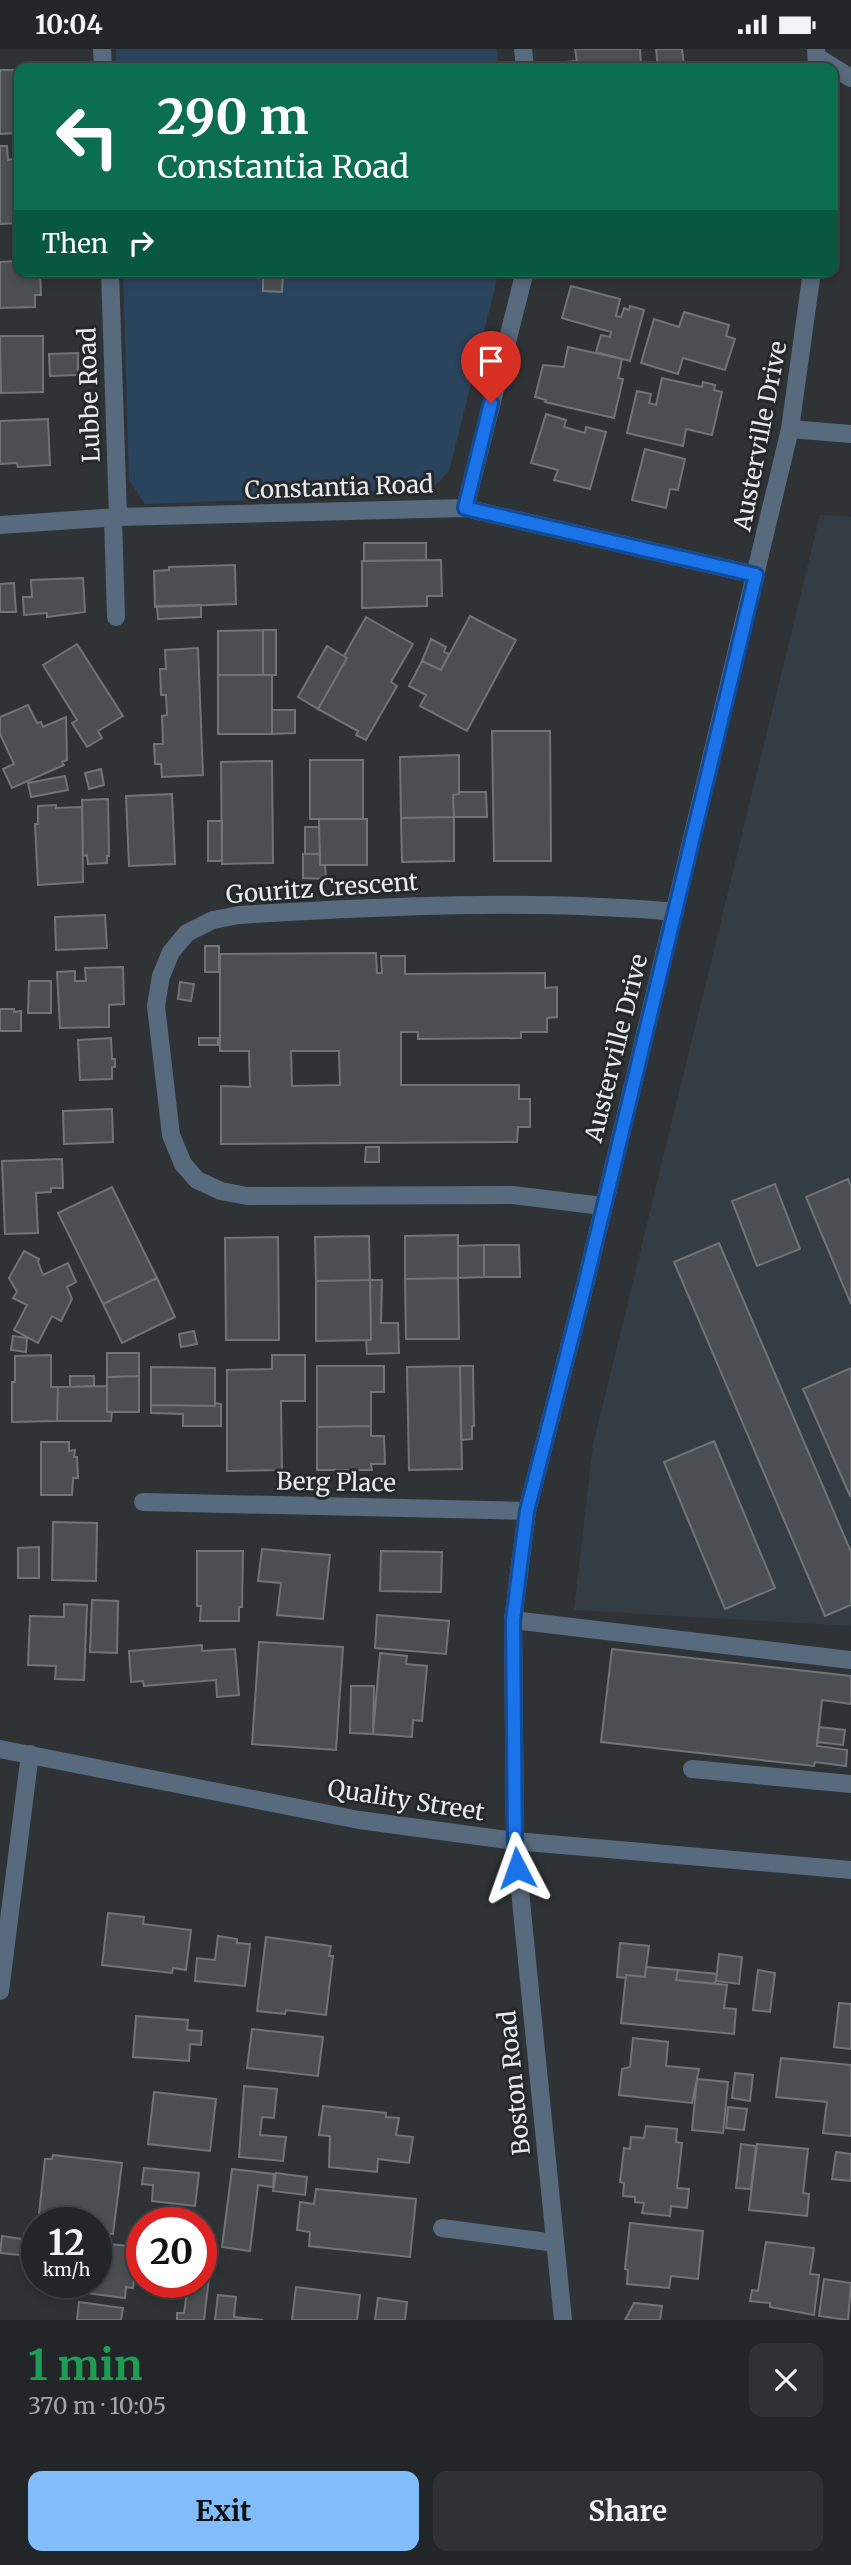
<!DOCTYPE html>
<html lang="en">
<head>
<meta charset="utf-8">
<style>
	:root { --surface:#232628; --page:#2f3234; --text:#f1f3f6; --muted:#a3a5a8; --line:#404345; --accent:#80bdfa }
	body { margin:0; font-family:Merriweather,serif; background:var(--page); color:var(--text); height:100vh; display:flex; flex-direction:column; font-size:26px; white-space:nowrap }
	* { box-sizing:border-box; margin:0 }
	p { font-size:23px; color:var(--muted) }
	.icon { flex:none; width:38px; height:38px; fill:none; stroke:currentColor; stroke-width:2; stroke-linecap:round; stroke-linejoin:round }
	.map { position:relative; height:2271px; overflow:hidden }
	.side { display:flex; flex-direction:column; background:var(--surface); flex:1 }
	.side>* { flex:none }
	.hud { position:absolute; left:14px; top:14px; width:824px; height:214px; border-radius:14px; box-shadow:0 4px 10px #0003,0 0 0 2px var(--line); background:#0b6e4f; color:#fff; overflow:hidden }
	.speed { position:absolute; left:21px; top:2158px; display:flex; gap:14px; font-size:35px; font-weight:700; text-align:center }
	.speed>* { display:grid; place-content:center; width:91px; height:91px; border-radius:50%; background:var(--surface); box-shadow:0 4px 10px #0003,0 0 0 2px var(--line); line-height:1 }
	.speed small { font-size:18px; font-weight:400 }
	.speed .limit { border:10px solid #d22; background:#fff; color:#111 }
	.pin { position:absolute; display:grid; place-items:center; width:60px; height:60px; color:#fff; margin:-72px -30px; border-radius:50% 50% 50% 0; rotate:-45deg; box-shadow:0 0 7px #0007 }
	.pin .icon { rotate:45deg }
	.me { position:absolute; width:77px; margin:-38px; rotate:356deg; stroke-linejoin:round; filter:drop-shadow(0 0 5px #0008) }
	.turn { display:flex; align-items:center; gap:24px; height:147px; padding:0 28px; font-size:32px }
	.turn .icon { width:91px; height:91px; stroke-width:2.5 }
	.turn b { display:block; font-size:49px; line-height:60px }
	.then { display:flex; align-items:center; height:66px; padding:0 28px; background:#0003; gap:14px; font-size:26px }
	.round { display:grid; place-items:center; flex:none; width:74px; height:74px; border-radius:14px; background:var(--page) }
	.head { display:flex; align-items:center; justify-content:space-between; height:119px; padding:0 28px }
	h1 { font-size:42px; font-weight:700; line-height:52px; color:#1e9e55 }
	.action { display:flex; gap:14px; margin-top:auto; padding:14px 28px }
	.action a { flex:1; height:80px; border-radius:14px; background:var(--accent); color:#111; font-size:28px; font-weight:700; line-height:80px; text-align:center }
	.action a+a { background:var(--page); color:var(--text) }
	.status { display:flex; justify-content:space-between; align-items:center; height:49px; padding:0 35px; background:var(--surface); direction:ltr }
	.status svg { height:19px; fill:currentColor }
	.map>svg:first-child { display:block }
</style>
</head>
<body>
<div class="status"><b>10:04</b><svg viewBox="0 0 49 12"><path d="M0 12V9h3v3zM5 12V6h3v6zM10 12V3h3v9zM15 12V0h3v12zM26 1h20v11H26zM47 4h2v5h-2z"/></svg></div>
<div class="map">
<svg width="851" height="2271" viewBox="0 0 851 2271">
	<rect width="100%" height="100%" fill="#2f3336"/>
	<path fill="#353d44" d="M820 466 851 468V1577L574 1561 593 1396Z"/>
	<path fill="#2b445e" d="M116 0H497L499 19H116Z
		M123 222H499L449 422 428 444 145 455 129 431Z"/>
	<path fill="#4b4f53" stroke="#707479" stroke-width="2" fill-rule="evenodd" d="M575 0H640L641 14 594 19H555L554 14 577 12Z
		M656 0H682L684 17 658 19Z
		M0 21H19V84L0 85Z
		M0 97H7L8 111 13 110 19 174 0 175Z
		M19 212V222L40 223 41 246H35V258L0 259V213Z
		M263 222H283L282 243 263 242Z
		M689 222H730L712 228Z
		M571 237 620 250 616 267 621 268 624 259 629 261 630 257 644 261 630 312 596 303 601 286 610 288 611 283 562 269Z
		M684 263 729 276 726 287 735 290 725 321 683 309 678 325 641 314 654 270 679 278Z
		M0 287H43V343L1 344Z
		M568 298 622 310 618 329 623 330 614 369 545 353 546 351 535 348 543 316 564 318Z
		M78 304V326L50 327 49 305Z
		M662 329 702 338 703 333 715 336 714 341 722 343 712 386 686 380 683 397 627 384 637 342 651 345 649 354 656 356Z
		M546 365 566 371 564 378 585 384 586 378 606 383 590 440 554 431 558 421 531 414Z
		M48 370 50 416 18 418 17 414 0 415V372Z
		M645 400 685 410 678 441 670 440 666 459 632 451Z
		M364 494H426V511L364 512Z
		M441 511 442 547H427V557L362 559V512Z
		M235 516 236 555 155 558 154 522 169 521V518Z
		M83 529 85 563 47 568V564L24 566 23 548H32L31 531Z
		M14 534 16 563H0V535Z
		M201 556V568L158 570 157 557Z
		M470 567 516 591 467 682 420 657 426 646 409 637 422 612 441 621Z
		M366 568 413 595 391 633 397 637 366 691 356 686 358 682 318 660 347 609 344 607Z
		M263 581H276V626H263Z
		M263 581V626H218V582Z
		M431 590 446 598 444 603 449 605 441 621 422 612Z
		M77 595 123 667 98 682 102 689 87 698 72 674 77 671 43 616Z
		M327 597 347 609 318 660 298 648Z
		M198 599 203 726 162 728 161 715H155L154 695H163L162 667 167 666 166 646H161L160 620H166L165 601Z
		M218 626H272V685H218Z
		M28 656 37 674 41 673 43 678 66 668 67 711 62 713 64 716 12 739 3 720 14 715 0 685V668Z
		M272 661H295V684L272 685Z
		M492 682H550L551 812H494Z
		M459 706V745L453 746 454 768 401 769 400 708Z
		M310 711H363V770H310Z
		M272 712 273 814 222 815 221 713Z
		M101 720 104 736 89 740 85 724Z
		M65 727 68 741 31 748 28 734Z
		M459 743H486L487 768H454L453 746 459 745Z
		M172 745 175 815 129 817 126 747Z
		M108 750 109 807H107V814L88 815 87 806 83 807 82 751Z
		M56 756V759L82 758 83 833 38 836 35 775H38V757Z
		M454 768V812L402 813 401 769Z
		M319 770H367V816H320Z
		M208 772H222V812H208Z
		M305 778H319L320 805H305Z
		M303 805H320V816H325L326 830 303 829Z
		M105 866 107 899 56 901 55 868Z
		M205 897H219V923H205Z
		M376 904 377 924H382L381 907H405V925L545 924V939L557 938V968L547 969V983H521V989L418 990V983H401V1036H519V1050H530V1078H518L517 1093 221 1095V1037L250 1038 249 1002H220V905ZM291 1002H339L340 1036 292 1037Z
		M123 918 124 955 109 956V978L60 979 57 923 75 922V932H86L85 919Z
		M29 932H51V964H28Z
		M180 933 194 935 191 952 178 950Z
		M0 960H14V963L21 962V982H0Z
		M111 989 112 1010H115V1018H112V1030L80 1031 78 991Z
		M199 989H218V996H199Z
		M112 1060 113 1093 64 1095 63 1062Z
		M366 1098H379V1113H365Z
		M62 1110 63 1139H51V1143L36 1144 38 1184 5 1185 2 1112Z
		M848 1130 851 1138V1255L806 1148Z
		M775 1135 800 1200 757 1217 732 1152Z
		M112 1138 157 1229 103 1255 58 1164Z
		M458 1186V1229L405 1230V1187Z
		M369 1187 370 1231 316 1232 315 1188Z
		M278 1188 279 1291H226L225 1189Z
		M719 1194 851 1503V1556L825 1567 674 1213Z
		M484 1196V1228L458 1229V1197Z
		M484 1196H519L520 1228H484Z
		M24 1202 39 1210 38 1213 43 1226 68 1214 76 1233 67 1238 72 1250 61 1272 52 1267 38 1294 14 1281 27 1256 13 1249 17 1243 9 1229Z
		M157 1229 175 1268 122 1294 103 1255Z
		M458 1229 459 1290H406L405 1230Z
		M370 1231 371 1291 316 1292V1232Z
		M370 1231H382L381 1274H398L399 1304 367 1305 366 1291H371Z
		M194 1282 197 1295 181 1298 179 1285Z
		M13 1287 27 1289 26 1303 11 1301Z
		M107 1304H139V1327L107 1328Z
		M51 1306V1338H58L57 1372 12 1373V1333H15V1307Z
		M272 1306H305V1352H281L282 1421 227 1422V1321L272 1320Z
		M317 1317H384V1343H371V1377L317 1378Z
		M460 1317 462 1420 409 1421 407 1318Z
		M460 1317H473L474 1377H472V1390L461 1391Z
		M151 1318 215 1319V1357L151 1356Z
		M851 1319V1446L850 1447 803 1340Z
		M70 1327H94V1337L70 1338Z
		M139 1327V1363H107V1328Z
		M107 1337V1363H112L111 1372H57L58 1338Z
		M215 1354 221 1355V1377H183V1365L151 1364V1356L215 1357Z
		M371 1377V1387H384L385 1415H371L372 1421H317V1378Z
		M714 1392 775 1539 725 1560 664 1413Z
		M41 1393H69V1402L75 1401 74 1408H77L78 1429H73L72 1446H41Z
		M53 1473 97 1474 96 1532 52 1531Z
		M39 1498V1529H18V1499Z
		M262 1500 330 1506 323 1570 277 1566 281 1534 258 1532Z
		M197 1502H243L242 1558H239V1572H200L201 1557H197Z
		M381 1502 442 1503 441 1543 380 1542Z
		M92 1551 118 1552 117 1604 90 1603Z
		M64 1555 87 1556 84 1631 55 1630 56 1617 28 1616 30 1567 64 1568Z
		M377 1566 449 1572 446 1605 375 1599Z
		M259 1593 343 1598 336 1701 252 1695Z
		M202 1596V1602L235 1600 239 1646 217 1648 216 1631 144 1637 143 1632 131 1633 129 1602Z
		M612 1600 851 1627V1655L822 1651 817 1697 847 1701 846 1717 815 1713 814 1717 601 1693Z
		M380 1604 407 1607 406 1615 427 1617 422 1672 413 1671 412 1688 373 1685Z
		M351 1637H374L373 1685 350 1684Z
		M819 1678 845 1681 843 1696 817 1693Z
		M108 1864 144 1868 143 1875 191 1881 186 1921 173 1919 172 1924 102 1916Z
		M218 1887 237 1890V1894L250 1895 245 1937 195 1932 197 1909 215 1911Z
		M266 1888 331 1897 329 1907H333L326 1966 286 1961 285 1965 257 1962Z
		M620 1894 649 1897 645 1928 626 1926V1929L617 1928Z
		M719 1905 742 1908 739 1935 716 1932Z
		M646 1918 678 1921 676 1931 727 1936 724 1959 736 1960 734 1985 621 1974 626 1926 645 1928Z
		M678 1921 717 1925 715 1935 676 1931Z
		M758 1921 775 1924 770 1963 753 1961Z
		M839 1954 851 1955V2000L834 1998Z
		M136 1967 188 1971 187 1981 202 1982 201 1996 190 1995 189 2012 133 2008Z
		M252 1980 323 1988 318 2027 247 2019Z
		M633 1989 668 1993 666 2017 699 2020 692 2054 619 2046 622 2020 630 2018Z
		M781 2009 851 2016V2087L823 2084 827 2053 776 2048Z
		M735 2024 753 2026 750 2052 732 2049Z
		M697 2030 728 2033 723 2084 692 2081Z
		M244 2037 277 2040 274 2069 262 2068 260 2086 286 2088 283 2112 239 2108Z
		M154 2043 216 2050 210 2102 148 2095Z
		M323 2057 386 2064V2068L399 2069 396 2086 413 2088 409 2114 378 2110 377 2123 329 2118 330 2087 319 2086Z
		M728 2058 747 2060 744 2081 726 2079Z
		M646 2077 677 2080 676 2093 682 2094 677 2139 689 2140 687 2159 671 2157 670 2167 642 2164 644 2154 635 2153V2148L623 2147 624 2134 620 2133 624 2099 630 2100 631 2088 644 2089Z
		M741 2095 756 2097 751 2140 736 2139Z
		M757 2095 808 2100 803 2144 809 2145 807 2167 749 2161Z
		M836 2103 851 2105V2132L832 2130Z
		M53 2106 122 2114 113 2185 96 2183V2174H38L45 2110H52Z
		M144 2119 199 2124 195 2157 152 2152 153 2136 142 2135Z
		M232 2120 274 2125 273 2138 258 2136 250 2202 222 2198Z
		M276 2124 307 2128 305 2146 273 2142Z
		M316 2140 416 2150 410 2208 309 2197 310 2183 297 2181 300 2153 314 2155Z
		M630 2174 703 2182 698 2230 671 2227 669 2239 627 2235 628 2221 625 2220Z
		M2 2187 30 2191 29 2207 0 2204Z
		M766 2193 814 2199 810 2225 819 2226 814 2266 770 2258V2254L750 2252 752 2241 758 2242Z
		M96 2194 130 2197 128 2211 137 2212 133 2239 126 2238 125 2249 71 2242 72 2233H96Z
		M201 2219 210 2220 204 2271H177V2264H184L188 2235 181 2233H201Z
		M824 2230 851 2234 848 2271 819 2267Z
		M296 2238 360 2246 357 2271H292Z
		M218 2246 236 2248 234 2268 263 2271H215Z
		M378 2249 407 2253 405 2271H375Z
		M79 2253 123 2259 121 2271H77Z
		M634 2254 662 2257 660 2271H625Z"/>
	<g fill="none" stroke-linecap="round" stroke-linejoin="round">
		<path stroke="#576a7e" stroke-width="18" d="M817 8 851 29
			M113 469 116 568
			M513 1571 851 1611
			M692 1720 851 1735
			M515 1792 563 2271
			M442 2179 555 2194"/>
		<path stroke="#576a7e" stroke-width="18" d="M102 0 103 19
			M523 0 525 19
			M110 222 118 468
			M790 380 851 385
			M465 459 525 222
			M0 476 118 468 465 459 756 526
			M602 1157 513 1146 247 1147 221 1142 197 1131 183 1115 171 1086 156 957 161 927 171 903 187 884 213 871 239 866C385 857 530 850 675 863
			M143 1453 527 1462
			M0 1942 30 1705"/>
		<path stroke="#576a7e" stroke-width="18" d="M816 0 817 19
			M0 1700 359 1771 515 1792 851 1821
			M515 1792 513 1571 527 1462 585 1236 790 380 812 222"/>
	</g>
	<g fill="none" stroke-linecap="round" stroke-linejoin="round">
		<defs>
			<path id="route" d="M491 354 465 459 756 526 585 1236 527 1462 513 1571 515 1792 517 1819"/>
		</defs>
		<use href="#route" stroke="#114b97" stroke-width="18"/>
		<use href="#route" stroke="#1a73e8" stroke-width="12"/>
	</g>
	<g text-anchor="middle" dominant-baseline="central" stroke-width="6" stroke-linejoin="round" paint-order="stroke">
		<g font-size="24" fill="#e8eaed" stroke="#25292c">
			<text transform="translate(89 346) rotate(-92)">Lubbe Road</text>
			<text transform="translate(760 387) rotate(-79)">Austerville Drive</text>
			<text transform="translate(339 438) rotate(-2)">Constantia Road</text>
			<text transform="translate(322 839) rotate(-4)">Gouritz Crescent</text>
			<text transform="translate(616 999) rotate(-76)">Austerville Drive</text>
			<text transform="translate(336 1433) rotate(1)">Berg Place</text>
			<text transform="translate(406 1751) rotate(9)">Quality Street</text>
			<text transform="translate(514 2034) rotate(-96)">Boston Road</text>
		</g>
	</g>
</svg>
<div class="speed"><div>12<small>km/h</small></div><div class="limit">20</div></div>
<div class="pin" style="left:491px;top:354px;background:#d93025"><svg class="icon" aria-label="arrive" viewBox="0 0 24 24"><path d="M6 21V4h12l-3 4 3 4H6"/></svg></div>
<svg class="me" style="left:517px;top:1819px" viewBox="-20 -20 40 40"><path d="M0-17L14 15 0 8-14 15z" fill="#1a73e8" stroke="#fff" stroke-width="4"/></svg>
<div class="hud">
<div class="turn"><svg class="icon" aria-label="left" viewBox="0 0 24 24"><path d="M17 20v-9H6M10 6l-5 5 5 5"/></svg><div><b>290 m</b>Constantia Road</div></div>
<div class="then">Then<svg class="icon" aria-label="right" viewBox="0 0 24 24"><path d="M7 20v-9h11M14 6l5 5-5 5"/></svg></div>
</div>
</div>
<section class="side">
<div class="head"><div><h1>1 min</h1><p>370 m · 10:05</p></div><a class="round"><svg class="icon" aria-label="close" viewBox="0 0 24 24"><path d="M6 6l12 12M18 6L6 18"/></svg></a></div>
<div class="action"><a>Exit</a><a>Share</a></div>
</section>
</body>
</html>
